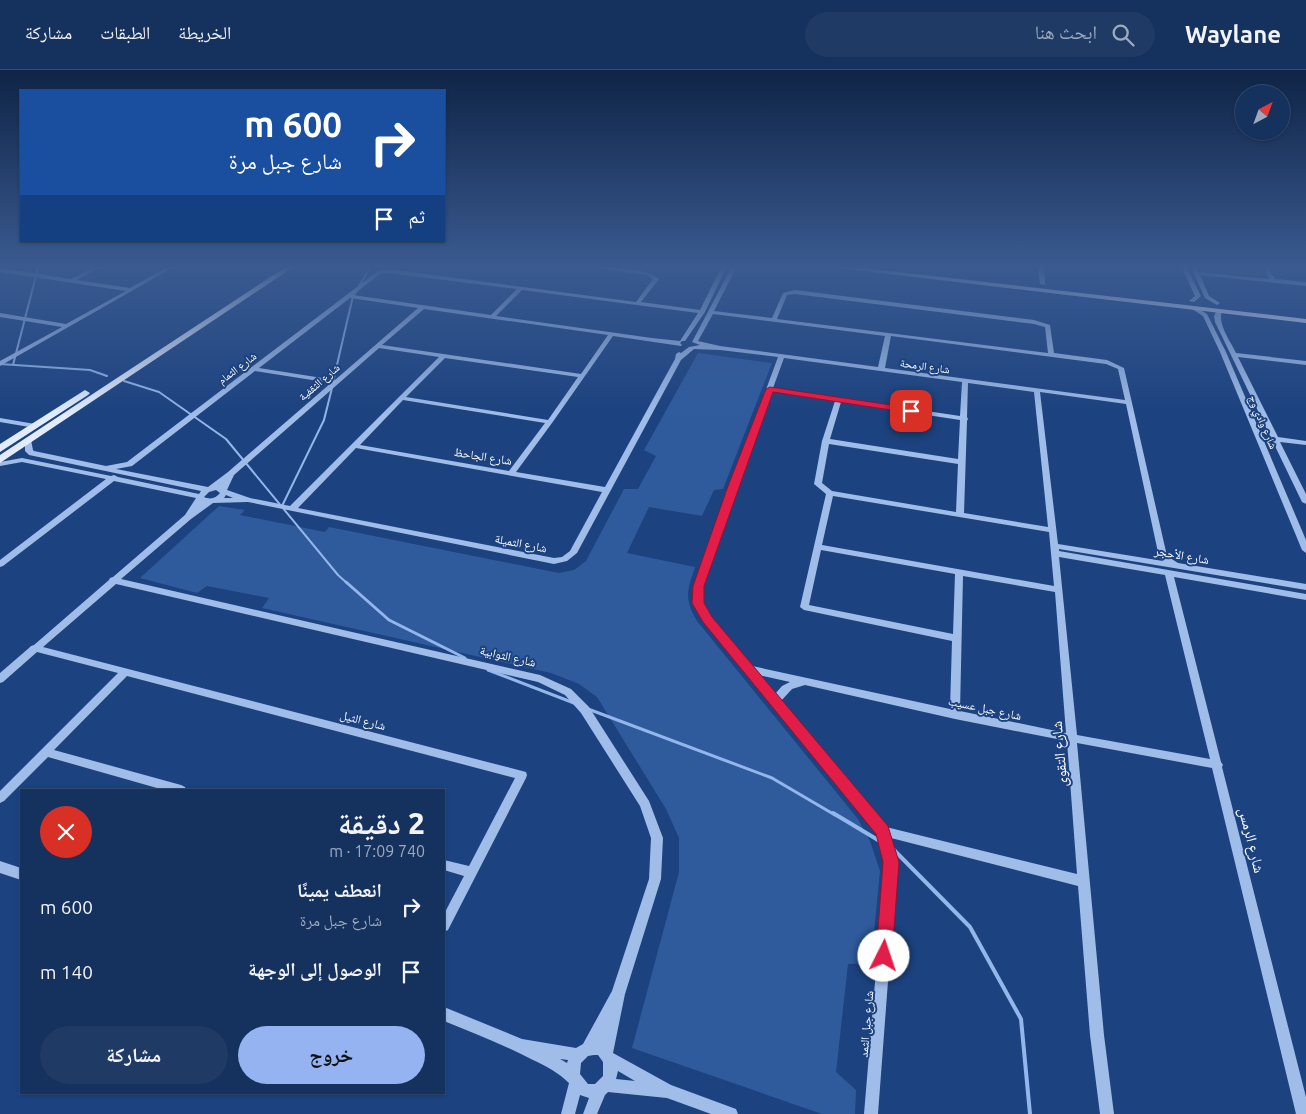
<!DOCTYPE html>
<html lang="ar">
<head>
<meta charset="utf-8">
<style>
	:root { --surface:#15325f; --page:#1e3a65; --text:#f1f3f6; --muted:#9daabd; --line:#344d74; --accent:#95b2f1 }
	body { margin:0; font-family:Ubuntu,"Noto Naskh Arabic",sans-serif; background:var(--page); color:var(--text); direction:rtl; height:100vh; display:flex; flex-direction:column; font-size:19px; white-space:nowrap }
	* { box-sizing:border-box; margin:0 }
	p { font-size:16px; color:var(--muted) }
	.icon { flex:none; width:28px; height:28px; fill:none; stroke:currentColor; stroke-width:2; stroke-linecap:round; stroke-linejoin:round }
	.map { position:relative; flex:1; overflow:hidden; direction:ltr }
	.drawer { position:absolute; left:20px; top:719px; width:425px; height:305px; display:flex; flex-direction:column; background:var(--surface); border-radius:0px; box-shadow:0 1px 4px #0004,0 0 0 1px var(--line); direction:rtl }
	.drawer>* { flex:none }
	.guide { position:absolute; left:20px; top:20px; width:425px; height:152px; border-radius:0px; box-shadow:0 1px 4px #0004,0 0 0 1px var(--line); direction:rtl; background:#1a4fa0; color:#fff; overflow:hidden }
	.needle { width:32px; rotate:41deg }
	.fabs { position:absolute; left:1235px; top:15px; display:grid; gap:10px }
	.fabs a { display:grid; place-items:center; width:55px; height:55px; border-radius:50%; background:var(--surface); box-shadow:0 1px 4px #0004,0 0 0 1px var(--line); font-size:25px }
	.pin { position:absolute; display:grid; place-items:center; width:42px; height:42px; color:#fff; margin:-21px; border-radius:10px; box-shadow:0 2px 8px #0006 }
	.me { position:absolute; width:55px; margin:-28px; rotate:4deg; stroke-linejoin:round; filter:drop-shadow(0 0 4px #0008) }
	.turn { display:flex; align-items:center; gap:18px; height:105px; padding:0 20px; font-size:22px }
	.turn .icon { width:65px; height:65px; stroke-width:2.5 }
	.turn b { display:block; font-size:35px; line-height:42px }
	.then { display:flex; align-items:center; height:48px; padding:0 20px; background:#0003; gap:10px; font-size:19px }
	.round { display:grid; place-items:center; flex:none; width:52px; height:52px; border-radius:26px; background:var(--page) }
	.summary { display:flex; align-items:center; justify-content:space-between; height:85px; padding:0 20px }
	h1 { font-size:30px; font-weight:800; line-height:38px }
	.cta { display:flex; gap:10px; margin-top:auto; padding:10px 20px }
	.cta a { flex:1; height:58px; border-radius:30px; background:var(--accent); color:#111; font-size:20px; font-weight:800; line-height:58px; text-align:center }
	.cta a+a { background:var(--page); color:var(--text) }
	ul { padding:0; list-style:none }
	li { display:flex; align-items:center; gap:15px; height:65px; padding:0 20px }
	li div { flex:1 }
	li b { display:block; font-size:19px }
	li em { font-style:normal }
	header { display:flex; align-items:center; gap:30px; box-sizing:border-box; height:70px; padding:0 25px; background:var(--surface); border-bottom:1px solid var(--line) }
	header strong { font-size:24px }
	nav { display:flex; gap:28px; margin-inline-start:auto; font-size:18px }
	.search { width:350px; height:45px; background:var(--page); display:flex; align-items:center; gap:12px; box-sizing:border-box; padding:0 18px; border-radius:28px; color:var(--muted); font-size:19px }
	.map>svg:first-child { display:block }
</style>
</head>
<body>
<header>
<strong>Waylane</strong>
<div class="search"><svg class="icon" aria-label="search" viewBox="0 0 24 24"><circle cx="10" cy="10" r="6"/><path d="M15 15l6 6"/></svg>ابحث هنا</div>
<nav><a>الخريطة</a><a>الطبقات</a><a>مشاركة</a></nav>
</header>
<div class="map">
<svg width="1306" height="1044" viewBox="0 0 1306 1044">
	<rect width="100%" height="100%" fill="#1c427f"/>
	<path fill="#2f5b9d" d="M698 283 772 293 723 419 714 420 702 446 649 437 627 483 695 497C687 521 684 529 697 551L858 749 870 771 880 801 871 893 848 894 836 1002 856 1020 855 1044H822L632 978 679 802V768L666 739 597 627 579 614 551 603 262 538 269 528 207 516 197 523 140 508 219 436 245 440 240 445 325 462 329 457 559 503 574 500 586 491 624 419H638L656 386 644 380Z"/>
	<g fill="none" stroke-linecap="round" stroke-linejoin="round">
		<path stroke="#93b7eb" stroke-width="2" d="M359 216 370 198
			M0 294 90 300 107 306
			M13 295 38 198
			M124 311 159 322 226 369 338 505 348 514
			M333 312 353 226 357 221
			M282 436 324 350 332 318"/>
		<path stroke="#93b7eb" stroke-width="3" d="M346 512 389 550 465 588
			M488 600 574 633
			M588 639 772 708 835 745"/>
		<path stroke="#93b7eb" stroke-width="4" d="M833 743 883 773
			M892 778 970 857 1021 949 1030 1044"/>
		<path fill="#a0bde9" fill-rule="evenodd" d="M0 198 71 209 92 198H98L77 210 130 218 166 198H172L0 296V291L62 257 0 247V243L66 254 126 221 0 202Z
			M596 198C614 198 644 197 659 209L641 232 700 240 721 198H726L705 242 685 271H682L680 273 682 275 681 276 613 266 552 353 516 402 605 417 675 289 676 284 679 282 681 283 689 277 700 275 692 272 731 198H736L714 241 772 248 783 223 795 220 1034 250 1050 255 1054 283 1107 290 1124 298 1167 486 1178 493 1306 514V520L1059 479V481L1306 524V530L1174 507 1221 692 1223 695 1222 697 1306 1027V1044H1296L1212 698 1077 673 1104 965 1114 1044H1100L1090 965 1078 816 891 768 897 792 878 1044H864L885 792 878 763 704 551 694 533V516L778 287 720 280 694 279 681 290 577 483 567 491 554 494 248 432 213 433 191 449 121 509 540 605 571 619 589 637 649 731 663 768 661 809 625 924 613 983 671 1015 736 1039 738 1044H711L667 1028 608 1022 605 1025 597 1044H583L589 1028 580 1025 575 1044H561L569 1013C559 1003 546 996 533 990 504 975 474 963 444 951V937L522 969 576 978 583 974 612 921 649 809 651 768 640 736 581 643 565 625 538 612 116 514 43 577 526 702 527 705 526 708 448 860 444 862V844L464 806 444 800V790L469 796 515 708 127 606 54 680 181 715 185 717 186 720H164L48 687 4 731 0 733V721L118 603 37 582 3 612 0 613V603L29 578 31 576 34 575 109 510 110 508 113 507 185 445 196 428 114 411 3 496 0 497V490L106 409 22 392 0 396V392L22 388 111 406 114 405 118 407 199 424 201 421 29 385 25 381V371L29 369 31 370 33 380 34 381 106 396 127 392 378 201 389 199 636 232 653 209 647 205ZM381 203H389L517 219 491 245 353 225ZM522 220 698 243 680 271 652 268 496 246ZM795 224 1034 254 1045 257 1048 283 777 249 787 225ZM350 228 418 238 335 310 259 298ZM424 239 608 265 581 304 382 275ZM713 244 885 266 878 297 720 276 698 271ZM891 266 1106 294 1118 299 1125 330 885 298ZM379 278 439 287 290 436 250 428 227 420 234 405ZM445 288 578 307 548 350 406 327ZM784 288 962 312 960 346 773 318ZM255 301 331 313 228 402 208 417 116 399 132 396ZM968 313 1034 322 1048 457 964 443 967 351 968 349 967 347ZM772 321 835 331 822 371 814 414 826 424 800 537 804 540 952 571 950 639 752 596 710 547 702 533V516ZM1040 322 1126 334 1159 487 1163 491 1058 474ZM403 330 545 353 509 401 360 375ZM841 332 960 350 958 389 830 369ZM829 374 958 394 956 442 832 421 822 413ZM356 378 602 422 570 481 562 487 554 488 298 438ZM216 420 220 423C216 428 211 430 204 427L209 422ZM226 425 233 428H224ZM833 426 1049 462 1054 516 822 475ZM821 480 955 504 953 564 809 535ZM1059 487 1165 505 1210 689 1077 665ZM963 506 1055 522 1066 663 960 641ZM759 605 790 612 782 616 775 624ZM805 615 955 649 1067 671 1077 804 886 757 781 631 792 619ZM594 985H598L603 992V1006L595 1014H588L580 1004 581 993 588 986ZM560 989 568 990 567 993ZM618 1001 635 1011 616 1009Z
			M1038 198H1044L1045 215 1040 214Z
			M1182 198H1187L1201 226 1194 232 1189 231 1195 226Z
			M1195 198 1198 202 1269 209 1263 198H1268L1275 209 1306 212V216L1200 205 1209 226 1220 233 1217 235 1205 228 1192 200Z
			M1192 237H1196L1207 244 1226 282 1306 470V483L1302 480 1220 282 1203 246 1192 239Z
			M1217 240 1222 241C1217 254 1231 272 1236 283L1306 291V295L1238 287 1278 367 1306 371V375L1280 372 1306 424V434L1302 432 1215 252 1214 246Z
			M0 348 35 354 38 356 35 358 0 352Z
			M0 791 21 798V810L0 803Z"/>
		<path fill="#e2ecfe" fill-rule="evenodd" d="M284 198H292L0 393V385Z
			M838 198H864L1306 249V253Z
			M85 320 90 323 88 325 0 382V374Z"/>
	</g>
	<path fill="#3b5d91" d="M1208 198H1267L1263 206 1209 201Z"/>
	<linearGradient id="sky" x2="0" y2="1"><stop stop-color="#0f2446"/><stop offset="0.57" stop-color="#3a5a90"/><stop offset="1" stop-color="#3a5a90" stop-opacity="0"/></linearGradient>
	<rect width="1306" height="345" fill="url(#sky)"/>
	<path fill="#e11d48" stroke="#92132f" d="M770 317 911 338 915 341 911 343 773 322 704 516V533L712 547 888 756 899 792 892 886 890 892 884 894 878 892 876 886 883 792 876 764 703 552 692 533 693 516 728 416 766 319Z"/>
	<g text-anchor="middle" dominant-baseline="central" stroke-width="4" stroke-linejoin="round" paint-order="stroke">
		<g font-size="11" fill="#fff" stroke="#1c427f">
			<text transform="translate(925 296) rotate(8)">شارع الرمحة</text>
			<text transform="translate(237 298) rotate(-37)">شارع الثمام</text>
			<text transform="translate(319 312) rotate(-41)">شارع الثقفية</text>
			<text transform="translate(1263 352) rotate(67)">شارع وادي وج</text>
		</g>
		<g font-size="12" fill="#fff" stroke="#1c427f">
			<text transform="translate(483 386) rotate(9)">شارع الجاحظ</text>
			<text transform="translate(521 473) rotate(11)">شارع الثميلة</text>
			<text transform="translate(1182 485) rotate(10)">شارع الأحجر</text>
			<text transform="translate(508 586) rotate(13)">شارع الثوابية</text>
			<text transform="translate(985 638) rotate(12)">شارع جبل عسيب</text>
			<text transform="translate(363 650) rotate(15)">شارع الثيل</text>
			<text transform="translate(866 954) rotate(-85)">شارع جبل الثمد</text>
		</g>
		<g font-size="15" fill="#fff" stroke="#1c427f">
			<text transform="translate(1059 684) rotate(-95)">شارع التقوى</text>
			<text transform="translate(1252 770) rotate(76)">شارع الرمس</text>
		</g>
	</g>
</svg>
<div class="fabs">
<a><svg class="needle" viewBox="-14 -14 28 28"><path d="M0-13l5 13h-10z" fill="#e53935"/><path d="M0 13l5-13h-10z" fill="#9daabd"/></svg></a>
</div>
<div class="pin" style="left:911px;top:341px;background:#d93025"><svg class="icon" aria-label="arrive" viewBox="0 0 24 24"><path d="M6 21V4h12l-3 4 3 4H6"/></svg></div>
<svg class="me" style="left:884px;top:886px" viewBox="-20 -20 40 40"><circle r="19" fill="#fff"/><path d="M0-13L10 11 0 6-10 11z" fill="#e11d48"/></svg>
<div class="guide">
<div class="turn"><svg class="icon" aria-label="right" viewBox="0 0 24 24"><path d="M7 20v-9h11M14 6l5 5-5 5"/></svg><div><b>600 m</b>شارع جبل مرة</div></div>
<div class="then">ثم<svg class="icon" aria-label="arrive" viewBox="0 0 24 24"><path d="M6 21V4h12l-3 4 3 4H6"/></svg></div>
</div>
<section class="drawer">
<div class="summary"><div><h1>2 دقيقة</h1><p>740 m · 17:09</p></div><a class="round" style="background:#d93025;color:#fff"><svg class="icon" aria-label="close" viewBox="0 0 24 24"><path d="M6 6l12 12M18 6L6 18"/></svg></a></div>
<ul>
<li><svg class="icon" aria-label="right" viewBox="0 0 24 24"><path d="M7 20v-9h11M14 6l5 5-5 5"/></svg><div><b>انعطف يمينًا</b><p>شارع جبل مرة</p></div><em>600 m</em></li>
<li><svg class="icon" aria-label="arrive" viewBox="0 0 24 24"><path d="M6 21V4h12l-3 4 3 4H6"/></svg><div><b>الوصول إلى الوجهة</b></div><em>140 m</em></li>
</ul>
<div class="cta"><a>خروج</a><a>مشاركة</a></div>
</section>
</div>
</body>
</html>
